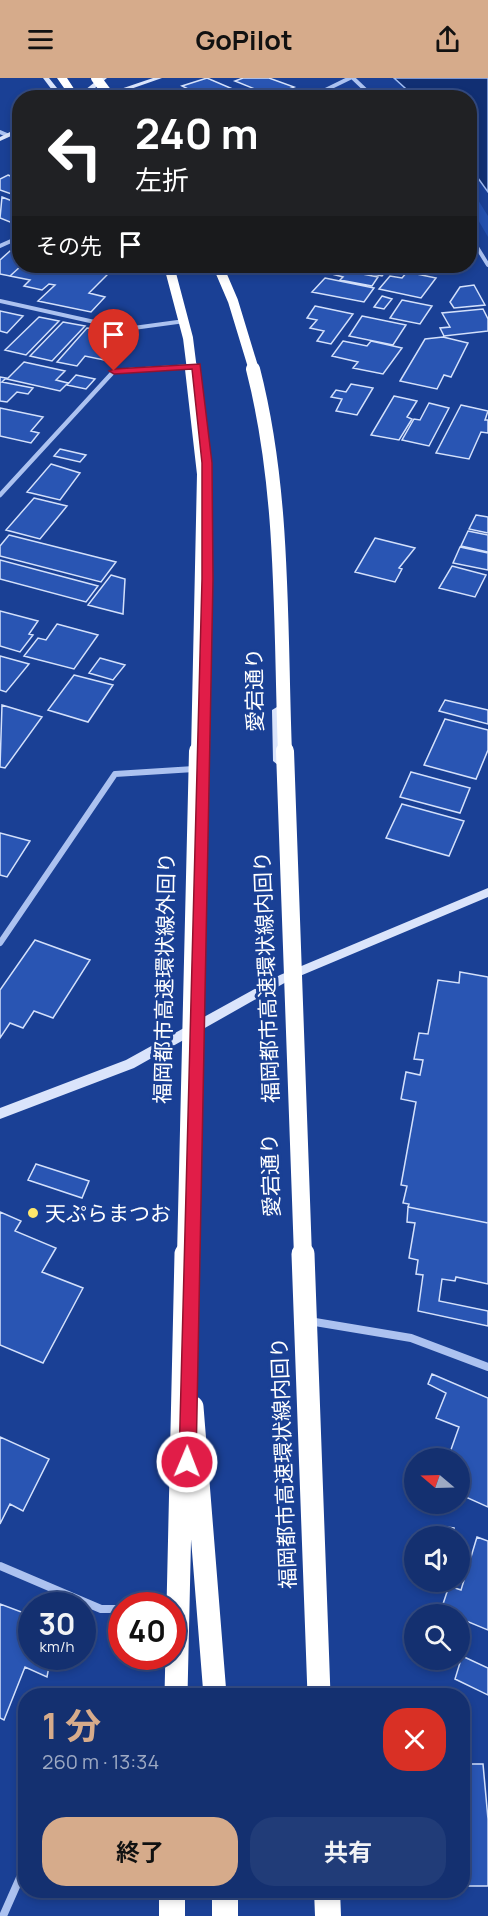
<!DOCTYPE html>
<html lang="ja">
<head>
<meta charset="utf-8">
<style>
	:root { --surface:#143070; --page:#213c78; --text:#f1f3f6; --muted:#9da9c3; --line:#334b83; --accent:#d6ab8b }
	body { margin:0; font-family:Manrope,"Noto Sans JP",sans-serif; background:var(--page); color:var(--text); height:100vh; display:flex; flex-direction:column; font-size:22px; white-space:nowrap }
	* { box-sizing:border-box; margin:0 }
	p { font-size:20px; color:var(--muted) }
	.icon { flex:none; width:33px; height:33px; fill:none; stroke:currentColor; stroke-width:2; stroke-linecap:round; stroke-linejoin:round }
	.map { position:relative; flex:1; overflow:hidden }
	.side { position:absolute; left:18px; top:1610px; width:452px; height:210px; display:flex; flex-direction:column; background:var(--surface); border-radius:24px; box-shadow:0 3px 9px #0003,0 0 0 2px var(--line) }
	.side>* { flex:none }
	.top-card { position:absolute; left:12px; top:12px; width:465px; height:183px; border-radius:24px; box-shadow:0 3px 9px #0003,0 0 0 2px var(--line); background:#202124; color:#fff; overflow:hidden }
	.needle { width:39px; rotate:289deg }
	.tools { position:absolute; left:404px; top:1370px; display:grid; gap:12px }
	.tools a { display:grid; place-items:center; width:66px; height:66px; border-radius:50%; background:var(--surface); box-shadow:0 3px 9px #0003,0 0 0 2px var(--line); font-size:30px }
	.speed { position:absolute; left:18px; top:1514px; display:flex; gap:12px; font-size:30px; font-weight:700; text-align:center }
	.speed>* { display:grid; place-content:center; width:78px; height:78px; border-radius:50%; background:var(--surface); box-shadow:0 3px 9px #0003,0 0 0 2px var(--line); line-height:1 }
	.speed small { font-size:15px; font-weight:400 }
	.speed .limit { border:9px solid #d22; background:#fff; color:#111 }
	.pin { position:absolute; display:grid; place-items:center; width:51px; height:51px; color:#fff; margin:-62px -26px; border-radius:50% 50% 50% 0; rotate:-45deg; box-shadow:0 0 6px #0007 }
	.pin .icon { rotate:45deg }
	.me { position:absolute; width:66px; margin:-33px; rotate:1deg; stroke-linejoin:round; filter:drop-shadow(0 0 4px #0008) }
	.turn { display:flex; align-items:center; gap:21px; height:126px; padding:0 24px; font-size:27px }
	.turn .icon { width:78px; height:78px; stroke-width:2.5 }
	.turn b { display:block; font-size:42px; line-height:51px }
	.then { display:flex; align-items:center; height:57px; padding:0 24px; background:#0003; gap:12px; font-size:22px }
	.round { display:grid; place-items:center; flex:none; width:63px; height:63px; border-radius:24px; background:var(--page) }
	.summary { display:flex; align-items:center; justify-content:space-between; height:102px; padding:0 24px }
	h1 { font-size:36px; font-weight:700; line-height:45px; color:var(--accent) }
	.primary-button { display:flex; gap:12px; margin-top:auto; padding:12px 24px }
	.primary-button a { flex:1; height:69px; border-radius:24px; background:var(--accent); color:#111; font-size:24px; font-weight:700; line-height:69px; text-align:center }
	.primary-button a+a { background:var(--page); color:var(--text) }
	header { display:flex; justify-content:space-between; align-items:center; height:78px; padding:0 24px; background:var(--accent); color:#111; font-size:27px; font-weight:700 }
	.map>svg:first-child { display:block }
</style>
</head>
<body>
<header><svg class="icon" aria-label="menu" viewBox="0 0 24 24"><path d="M4 6h16M4 12h16M4 18h16"/></svg>GoPilot<svg class="icon" aria-label="share" viewBox="0 0 24 24"><path d="M12 15V3M7 8l5-5 5 5M5 13v7h14v-7"/></svg></header>
<div class="map">
<svg width="488" height="1838" viewBox="0 0 488 1838">
	<rect width="100%" height="100%" fill="#1a4095"/>
	<path fill="#2350ae" d="M470 109 488 138V159L470 128Z"/>
	<path fill="#112f73" stroke="#9fbbf2" stroke-width="1.5" d="M394 0H488V114L470 89V20L415 19Z"/>
	<path fill="#2955b3" stroke="#d3e0fb" stroke-width="1.5" d="M207 0 242 15 230 20H192L186 17 194 14 182 8Z
		M243 0H269L294 9 272 18 235 3Z
		M8 97 20 102V119L0 112V101Z
		M2 119 20 126V144L15 146 0 140Z
		M10 173 20 175 21 188 10 198 0 196V182Z
		M21 188H72L108 196 89 215 105 219 91 234 38 223 55 207 49 206 42 212 24 208 30 202 10 198Z
		M335 188H390L382 198Z
		M336 191 378 199 372 208 340 202 343 199 332 196Z
		M407 194 436 200 421 220 379 211 390 198 402 200Z
		M325 200 374 210 364 224 312 214Z
		M474 207 485 227 454 230 450 224 460 209Z
		M382 218 392 221 384 231 374 229Z
		M402 222 432 228 420 246 390 240Z
		M315 228 353 236 331 266 317 263 324 253 310 250 317 242 307 240Z
		M483 231 488 241V253L444 258 440 250 450 249 442 235Z
		M0 233 23 238 7 255 0 253Z
		M362 238 406 247 393 267 349 258Z
		M39 239 59 243 26 277 5 272Z
		M63 244 85 248 52 283 30 278Z
		M87 250 126 255 104 282 85 278 77 288 57 284Z
		M443 259 468 265 451 299 444 297 437 311 400 303 425 261Z
		M343 263 367 268 371 263 402 270 383 296 353 290 358 284 332 278Z
		M24 284 65 293 56 302 68 305 60 313 7 301Z
		M76 297 95 301 86 311 67 307Z
		M0 299 6 300 2 304 33 310 28 316 17 314 7 324 0 323Z
		M351 306 373 310 357 337 336 333 342 321 331 319 336 312 346 314Z
		M394 318 417 323 407 339 412 341 399 362 371 357Z
		M429 325 449 330 429 368 402 362 414 341 420 342Z
		M461 327 488 333 485 342H488V355L481 354 469 381 436 375Z
		M0 330 43 339 31 353 39 355 31 365 0 358Z
		M60 371 86 377 80 384 54 378Z
		M51 386 80 395 60 422 27 414Z
		M34 420 67 428 40 461 6 452Z
		M476 437 488 439V455L469 451Z
		M468 453 488 457V474L461 468Z
		M9 457 116 484 101 504 0 478V468Z
		M375 460 415 470 399 490 402 491 395 504 355 494Z
		M460 469 488 475V492L453 485Z
		M0 482 98 508 86 524 0 501Z
		M452 488 486 497 475 519 439 510Z
		M111 497 125 501 123 536 88 527Z
		M0 533 38 543 29 556 33 557 20 574 0 568Z
		M57 546 98 557 74 591 24 578 38 560 46 562Z
		M0 578 29 586 6 614 0 612Z
		M100 580 125 587 113 602 89 595Z
		M74 597 113 607 88 644 48 632Z
		M445 622 488 632V646L439 633Z
		M2 627 42 639 5 690 0 689Z
		M445 641 488 652V672L476 701 424 687Z
		M411 694 470 710 460 735 400 719Z
		M402 726 464 743 449 778 386 760Z
		M0 755 30 763 7 799 0 797Z
		M35 862 90 882 53 940 34 933 23 950 10 945 0 960V912Z
		M460 894 488 899V1145L408 1129 409 1126 403 1125 407 1108 401 1107 416 1024 401 1021 406 994 420 997 423 982 414 981 419 955 428 956 438 902 459 905Z
		M36 1086 89 1103 82 1120 28 1102Z
		M408 1129 488 1145V1206L456 1199 455 1203 442 1201 439 1223 488 1233V1248L418 1233 423 1197 416 1196 418 1182 409 1180 415 1145 407 1144Z
		M0 1134 21 1143 15 1153 56 1170 42 1194 83 1210 43 1285 0 1267Z
		M432 1296 488 1320V1429L459 1416V1380H448L459 1349 436 1340 446 1315 428 1306Z
		M0 1359 49 1381 23 1433 10 1426 0 1446Z
		M437 1448 454 1450V1458H438Z
		M477 1459 488 1463V1552L459 1540V1536L441 1532 449 1508 461 1512Z
		M0 1526 32 1538V1578H51L47 1599 25 1589 4 1642 0 1640Z
		M462 1578 488 1590V1617L455 1601Z
		M462 1686H483L488 1741V1808H468L462 1735Z"/>
	<g fill="none" stroke-linecap="round" stroke-linejoin="round">
		<path stroke="#acc2f0" stroke-width="4" d="M353 0 374 20
			M309 20 350 0
			M0 54 7 57
			M470 158 488 187
			M0 168 20 159
			M0 223 126 251 185 243
			M128 292 193 288"/>
		<path stroke="#acc2f0" stroke-width="4.5" d="M0 417 114 293 152 291"/>
		<path stroke="#acc2f0" stroke-width="6" d="M0 865 115 696 194 691"/>
		<path stroke="#acc2f0" stroke-width="8" d="M309 1243 411 1260 488 1289
			M0 1488 101 1531H122
			M3 1838 26 1786"/>
		<path fill="#dae4fb" fill-rule="evenodd" d="M43 0H49L65 20H58Z
			M100 0H107L83 20H75Z
			M153 0H162L105 20H94Z
			M20 49V54L0 63V59Z
			M277 629 282 632 283 683 278 687 273 683 272 632Z
			M488 810V819L288 903 134 990 0 1041V1030L126 982 280 897Z"/>
		<path fill="#fff" fill-rule="evenodd" d="M57 0H67L80 20H71Z
			M159 1812H185V1838H159Z
			M212 1812H238V1838H212Z
			M314 1812H340L341 1838H315Z"/>
		<path stroke="#fff" stroke-width="10" d="M96 0 111 20
			M169 188 188 260 192 292
			M218 188 233 223 254 292"/>
		<path stroke="#fff" stroke-width="14" d="M192 291 204 396 198 675
			M253 291C285 415 280 548 285 675"/>
		<path stroke="#fff" stroke-width="18" d="M285 673 303 1178
			M186 1178 198 673"/>
		<path stroke="#fff" stroke-width="23" d="M303 1176 319 1617
			M192 1329 215 1617
			M176 1617 186 1176"/>
	</g>
	<path fill="#e11d48" stroke="#92132f" stroke-width="1.5" d="M200 286 212 385 213 501 196 1384 193 1390 187 1393 181 1390 179 1384 202 501V385L192 291 114 296 109 293 114 291Z"/>
	<circle fill="#ffe76b" stroke="#1a4095" stroke-width="2" cx="33" cy="1135" r="6"/>
	<g text-anchor="middle" dominant-baseline="central" stroke-width="6" stroke-linejoin="round" paint-order="stroke">
		<g font-size="21" fill="#fff" stroke="#1a4095">
			<text transform="translate(254 612) rotate(-91)">愛宕通り</text>
			<text transform="translate(266 899) rotate(-92)">福岡都市高速環状線内回り</text>
			<text transform="translate(164 900) rotate(-89)">福岡都市高速環状線外回り</text>
			<text transform="translate(270 1097) rotate(-92)">愛宕通り</text>
			<text transform="translate(283 1385) rotate(-92)">福岡都市高速環状線内回り</text>
		</g>
		<g font-size="21" fill="#fff" stroke="#1a4095" text-anchor="start">
			<text x="45" y="1135">天ぷらまつお</text>
		</g>
	</g>
</svg>
<div class="tools">
<a><svg class="needle" viewBox="-14 -14 28 28"><path d="M0-13l5 13h-10z" fill="#e53935"/><path d="M0 13l5-13h-10z" fill="#9da9c3"/></svg></a>
<a><svg class="icon" aria-label="sound" viewBox="0 0 24 24"><path d="M4 9h4l5-4v14l-5-4H4zM17 9q2 3 0 6"/></svg></a>
<a><svg class="icon" aria-label="search" viewBox="0 0 24 24"><circle cx="10" cy="10" r="6"/><path d="M15 15l6 6"/></svg></a>
</div>
<div class="speed"><div>30<small>km/h</small></div><div class="limit">40</div></div>
<div class="pin" style="left:114px;top:293px;background:#d93025"><svg class="icon" aria-label="arrive" viewBox="0 0 24 24"><path d="M6 21V4h12l-3 4 3 4H6"/></svg></div>
<svg class="me" style="left:187px;top:1384px" viewBox="-20 -20 40 40"><circle r="17" fill="#e11d48" stroke="#fff" stroke-width="3"/><path d="M0-11L8 9 0 5-8 9z" fill="#fff"/></svg>
<div class="top-card">
<div class="turn"><svg class="icon" aria-label="left" viewBox="0 0 24 24"><path d="M17 20v-9H6M10 6l-5 5 5 5"/></svg><div><b>240 m</b>左折</div></div>
<div class="then">その先<svg class="icon" aria-label="arrive" viewBox="0 0 24 24"><path d="M6 21V4h12l-3 4 3 4H6"/></svg></div>
</div>
<section class="side">
<div class="summary"><div><h1>1 分</h1><p>260 m · 13:34</p></div><a class="round" style="background:#d93025;color:#fff"><svg class="icon" aria-label="close" viewBox="0 0 24 24"><path d="M6 6l12 12M18 6L6 18"/></svg></a></div>
<div class="primary-button"><a>終了</a><a>共有</a></div>
</section>
</div>
</body>
</html>
